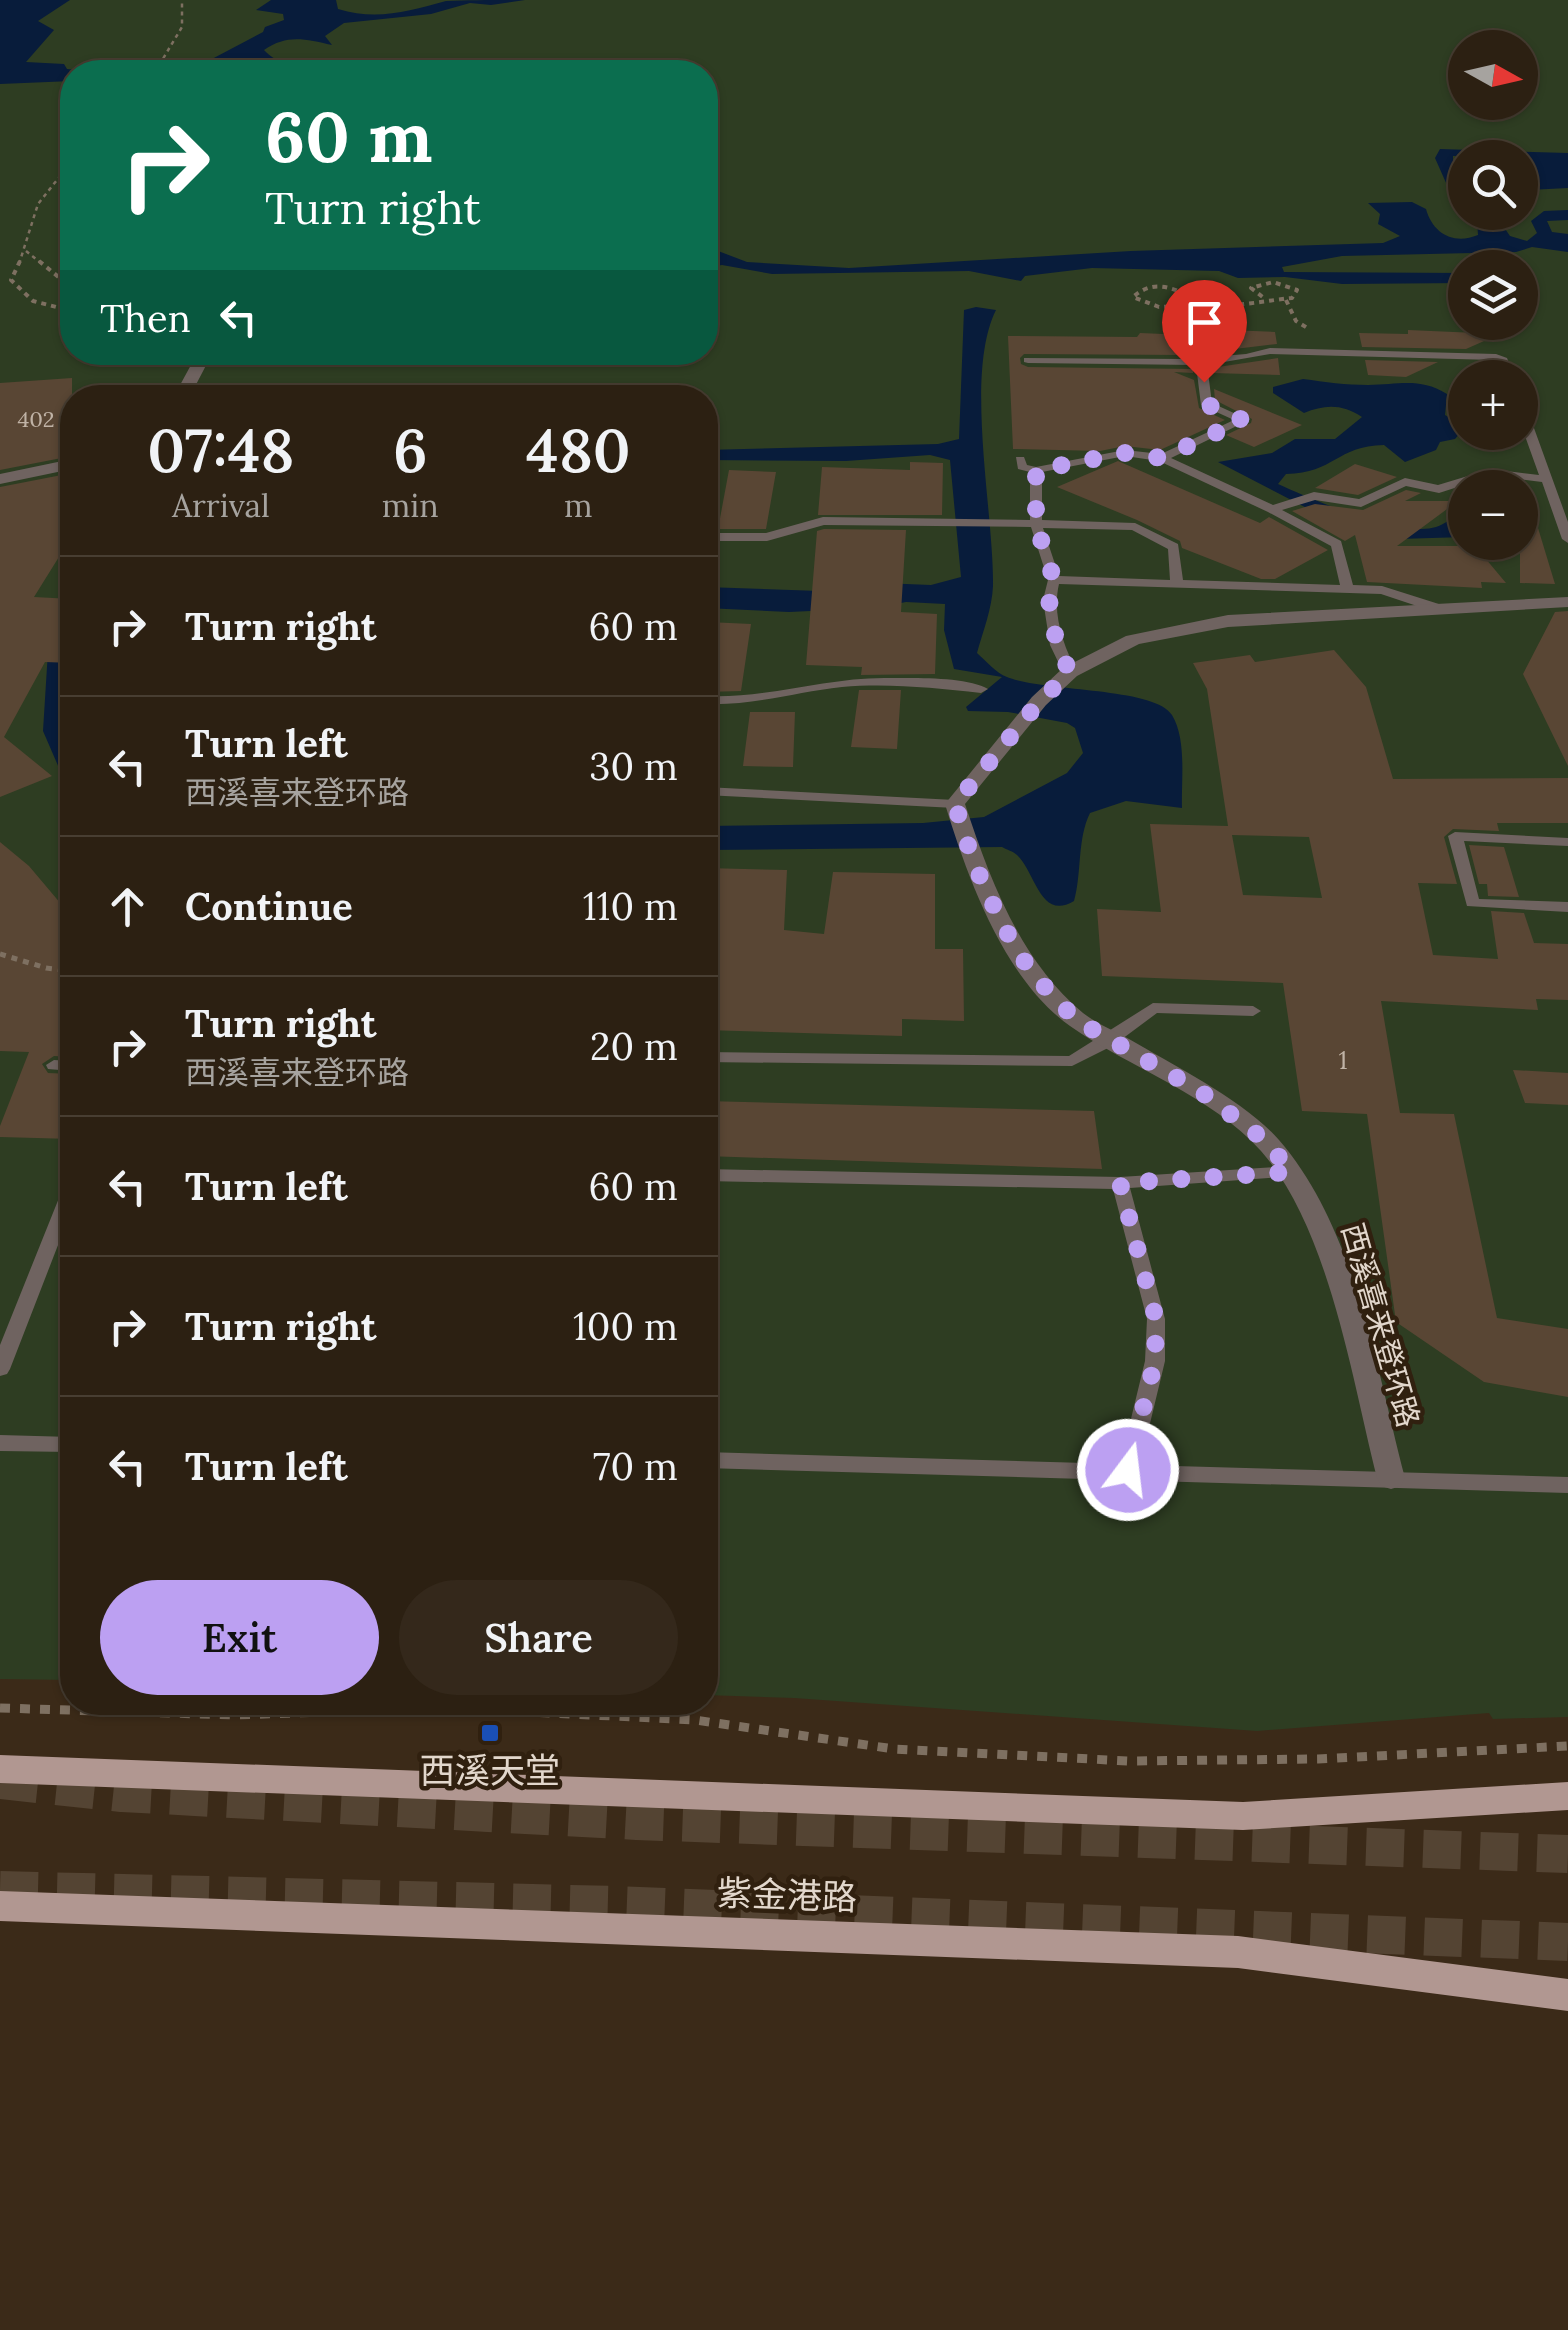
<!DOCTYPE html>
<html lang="en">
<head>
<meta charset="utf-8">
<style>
	:root { --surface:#2c2012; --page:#34281b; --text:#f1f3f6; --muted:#a6a39f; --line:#483e32; --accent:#bca0f2 }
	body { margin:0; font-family:Lora,"Noto Sans SC",serif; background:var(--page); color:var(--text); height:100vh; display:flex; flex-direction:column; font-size:38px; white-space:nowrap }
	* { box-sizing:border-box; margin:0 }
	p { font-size:32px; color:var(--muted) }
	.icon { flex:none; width:55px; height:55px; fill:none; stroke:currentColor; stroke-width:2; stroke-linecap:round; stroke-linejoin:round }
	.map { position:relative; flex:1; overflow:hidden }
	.details { position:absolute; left:60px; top:385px; width:658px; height:1330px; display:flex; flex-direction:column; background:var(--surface); border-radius:40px; box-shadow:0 2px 8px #0004,0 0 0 2px var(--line) }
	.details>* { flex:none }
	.guide { position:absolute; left:60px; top:60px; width:658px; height:305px; border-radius:40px; box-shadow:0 2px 8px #0004,0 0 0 2px var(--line); background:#0b6e4f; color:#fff; overflow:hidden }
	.needle { width:65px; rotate:98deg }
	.controls { position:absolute; left:1448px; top:30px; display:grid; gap:20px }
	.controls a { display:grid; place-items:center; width:90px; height:90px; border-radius:50%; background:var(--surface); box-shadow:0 2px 8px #0004,0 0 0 2px var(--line); font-size:50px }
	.pin { position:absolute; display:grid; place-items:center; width:85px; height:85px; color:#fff; margin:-102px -42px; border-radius:50% 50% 50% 0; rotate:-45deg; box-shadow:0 0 10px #0007 }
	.pin .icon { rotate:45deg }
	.me { position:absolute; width:110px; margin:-55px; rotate:15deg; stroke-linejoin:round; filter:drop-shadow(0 0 8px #0008) }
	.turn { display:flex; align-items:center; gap:35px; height:210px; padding:0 40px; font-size:45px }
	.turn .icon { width:130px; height:130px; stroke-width:2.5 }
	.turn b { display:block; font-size:70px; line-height:85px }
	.then { display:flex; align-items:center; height:95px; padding:0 40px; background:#0003; gap:20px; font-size:38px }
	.eta { display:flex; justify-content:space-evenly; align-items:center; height:170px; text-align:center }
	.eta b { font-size:60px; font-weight:600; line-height:70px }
	.primary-button { display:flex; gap:20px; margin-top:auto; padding:20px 40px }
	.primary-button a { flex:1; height:115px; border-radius:60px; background:var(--accent); color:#111; font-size:40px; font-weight:600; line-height:115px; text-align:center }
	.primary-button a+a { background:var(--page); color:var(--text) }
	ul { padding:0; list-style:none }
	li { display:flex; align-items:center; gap:30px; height:140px; padding:0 40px; border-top:2px solid var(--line) }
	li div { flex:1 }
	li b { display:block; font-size:38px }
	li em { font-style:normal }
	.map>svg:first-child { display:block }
</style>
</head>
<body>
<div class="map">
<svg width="1568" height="2330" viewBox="0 0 1568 2330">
	<rect width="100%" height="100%" fill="#3b2a18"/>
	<path fill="#2e3d22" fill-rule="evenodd" d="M0 0H1568V1717L1493 1719 1489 1713 1257 1731 794 1698 705 1695V398H72V1680L0 1679ZM1465 48H1520V102H1465ZM72 72H705V352H72ZM1465 158H1520V212H1465ZM1465 268H1520V322H1465ZM1465 378H1520V432H1465ZM1465 488H1520V542H1465Z"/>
	<path fill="#081c3b" d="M0 0H70L38 21 54 30 26 62 64 64 67 69 94 72H72V81L0 84Z
		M271 0H336L338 9C377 21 409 11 446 1 470 0 501 0 525 0L491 5 470 3 431 14 344 23 325 36 332 45C305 39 287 34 264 50 280 68 317 74 340 66L343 72H153L203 67 210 60 263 32 265 27 284 20 283 14 256 10Z
		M1440 149 1568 153V188L1529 190 1520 178V158L1453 156V167L1465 176V212L1451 194 1435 158Z
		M1412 202 1426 209C1433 234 1454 245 1478 235L1477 220 1466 213H1494L1510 236 1527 241 1537 233 1531 221 1544 211 1568 210V220L1547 221 1552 232 1568 234V252L1532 247 1516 252 1342 256 1282 267 1284 272 1465 273V283L1342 284 1285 277 1238 278 1219 271 1092 268 1025 276 1021 281 969 271 772 274 722 265 705 268V246L747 262 849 268 1131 251 1383 243 1400 236 1378 224 1380 214 1368 203Z
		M976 307 996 310C964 374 994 512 993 586 992 609 983 631 977 653 986 661 996 673 1007 677 1044 692 1155 687 1172 715 1187 740 1181 780 1182 808L1126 801 1090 813C1077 839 1082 873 1074 901 1040 921 1036 873 1017 855 1013 851 1007 850 1002 847L705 850V826L923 823 984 817 1067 773 1083 753 1075 728 1067 723 1008 712 968 711 966 707 1002 677 954 669 944 630 945 604 906 602 875 608 789 612 705 608V587L820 591 880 583 931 585 961 577 950 460 930 455 846 461 705 460V450L938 444 959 439 964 310Z
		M1303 379C1325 382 1346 385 1368 385 1399 385 1419 377 1447 394L1445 415 1457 422 1461 432 1455 439 1440 442 1436 450 1405 462 1384 445C1336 446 1335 473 1286 474L1278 484C1311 499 1401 538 1436 527 1445 524 1455 516 1464 512L1465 537 1398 539 1328 519 1218 462 1272 453 1295 439H1335L1362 417C1343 404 1325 404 1304 413L1273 393V387Z
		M72 605V637L59 659 62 689 72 695V798L43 731 48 651Z"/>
	<path fill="#594634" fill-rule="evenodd" d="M1228 330 1275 332 1277 344 1185 355 1024 354 1020 358 1021 364 1028 367 1193 369V373L1174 372 1194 380 1199 408 1225 420 1160 450 1125 446 1100 451 1013 449 1008 336 1137 337 1140 333 1186 335V331L1227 333Z
		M1408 330 1500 334 1466 349 1362 347 1359 333 1408 334Z
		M1278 358 1280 375 1212 373 1211 368Z
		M1365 360 1438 362 1406 377 1368 375Z
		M72 378V456L0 470V383Z
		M1214 389 1302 425 1254 447 1226 435 1251 423 1252 419 1215 400Z
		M1118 461 1260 523 1269 517 1328 550 1275 579H1261L1182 548 1180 541 1137 520 1057 487Z
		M910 462 943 463 942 515H818L822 467 910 470Z
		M1355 464 1397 477 1358 495 1315 488Z
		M729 470 776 472 766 529H718Z
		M72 473V536L34 597 72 599V663L45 662 4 737 52 776 0 797V487Z
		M1406 490 1421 493 1405 501H1458L1397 546H1475L1506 583 1481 582 1482 588 1367 582 1355 535 1345 541 1292 511 1315 504 1363 510Z
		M1528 495 1555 584 1520 583V496Z
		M824 529 906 530 901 612 937 614 935 674 861 675 862 667 806 665 817 531Z
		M1568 611V766L1523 674 1555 612Z
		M708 622 751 624 741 691 705 692Z
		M1334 650 1366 687 1393 779 1568 778V823H1497L1499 831 1453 829 1444 837 1457 884 1418 883 1433 955 1498 959 1491 911 1524 913 1534 943 1568 944V1000L1536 999 1538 1010 1381 1001 1400 1113 1454 1114 1497 1318 1568 1329V1397L1484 1382 1396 1322 1367 1114 1302 1111 1283 983 1102 976 1097 909 1161 912 1150 824 1228 826 1207 689 1193 663 1250 655 1255 662ZM1232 835 1309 837 1322 898 1243 895Z
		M859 690H901L897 749 851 747Z
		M750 712H795L793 767 743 766Z
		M0 842 29 866 72 917V1057L54 1056 42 1064 48 1073 72 1074V1139L0 1137V1126L29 1052 0 1051Z
		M1469 845 1504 847 1519 897 1488 896 1487 884H1479Z
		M705 868 787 870 784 930 824 934 833 872 935 874V949H963L964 1021 902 1019V1036L705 1030Z
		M1513 1070 1568 1073V1105L1525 1103Z
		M705 1101 1094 1111 1102 1169 705 1156Z"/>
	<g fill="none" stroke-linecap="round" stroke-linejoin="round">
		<path stroke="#544433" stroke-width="38" stroke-dasharray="38 19" stroke-linecap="butt" d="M0 1780 122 1793 637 1821 1568 1854
			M0 1890 615 1905 1568 1942"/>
		<path stroke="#7e7061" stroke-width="2.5" stroke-dasharray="4 4" stroke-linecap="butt" d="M155 72 182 27V0
			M26 251 42 264
			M19 264 38 204 72 161"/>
		<path stroke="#7e7061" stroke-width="4" stroke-dasharray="5 5" stroke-linecap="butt" d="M20 261 11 280 33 301 72 311
			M39 261 72 288
			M1286 300 1296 321 1309 329
			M1209 304 1159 307 1133 297C1164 270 1187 303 1221 305 1243 306 1269 300 1292 298L1297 290 1273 282 1251 288 1264 298"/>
		<path stroke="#7e7061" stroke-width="5" stroke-dasharray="6 6" stroke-linecap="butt" d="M0 954 46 968 72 971"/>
		<path stroke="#7e7061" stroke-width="9" stroke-dasharray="10 10" stroke-linecap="butt" d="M0 1708 235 1715 447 1708 695 1720 894 1749 1129 1761 1318 1759 1568 1746"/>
		<path fill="#6f6360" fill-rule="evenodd" d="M1270 348 1496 354 1507 358 1515 378H1504L1498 362 1494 360 1270 354 1207 365 1212 403 1249 420 1171 458 1273 505 1314 492 1359 499 1405 478 1438 485 1491 469 1539 475 1520 422V403L1526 406 1568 522V543L1562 539 1542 482 1492 476 1439 493 1406 486 1361 507 1315 500 1282 510 1341 541 1353 585 1382 586 1442 605V611H1432L1381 594 1059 584C1052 614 1063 645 1077 672L1070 676 1063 672 1050 645 1043 600 1048 580 1031 527 824 525 767 541H705V533H766L823 517 1030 520V472L1018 469 1016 457H1024L1027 465 1036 467 1125 450 1161 454 1234 420 1201 405 1196 365 1028 363 1024 362V358L1185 359 1246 354ZM1125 456 1159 461 1268 512 1331 546 1340 585 1183 580 1178 544 1135 523 1042 520V472ZM1043 528 1132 530 1168 549 1170 580 1059 576Z
			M124 352H135L124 364 119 361Z
			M884 678C911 678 967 676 988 689L981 693C935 688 889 683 842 687 796 692 752 706 705 704V696C766 699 824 678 884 678Z
			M705 787 955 800 962 804 955 808 705 795Z
			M1455 832 1568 838V846L1464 841 1479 899 1568 902V912L1467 906 1448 836Z
			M1153 1003 1253 1006 1261 1011 1253 1016 1157 1013 1114 1045 1072 1066 705 1062V1052L1069 1056Z
			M54 1060 72 1061V1071L48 1069 46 1065Z
			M1291 1166 1297 1168 1300 1172 1297 1176 1130 1188 1165 1319V1361L1140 1465 1568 1477V1493L705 1468V1452L1120 1464 1145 1361 1147 1319 1113 1189 705 1181V1169L1120 1177Z
			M72 1182V1209L10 1369 7 1374 0 1376V1345L63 1188Z
			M0 1435 72 1437V1452L0 1451Z"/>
		<path fill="#6f6360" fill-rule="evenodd" d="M198 352H213L189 398H173Z
			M72 459V469L0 484V474Z
			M1568 597V607L1228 627 1139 644 1077 676 1046 705 965 804C990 880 1020 960 1083 1013 1096 1023 1114 1031 1129 1039 1175 1066 1245 1101 1279 1140 1356 1229 1376 1368 1405 1478L1401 1486 1391 1489 1381 1486 1377 1478C1352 1379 1329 1228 1261 1151 1211 1095 1130 1068 1070 1026 1004 979 968 879 945 804L1032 697 1063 668 1126 636 1228 615Z"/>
		<path fill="#b19791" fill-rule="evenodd" d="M0 1755 1243 1802 1568 1782V1810L1243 1830 0 1783Z
			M0 1891 1238 1936 1568 1979V2011L1238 1968 0 1921Z"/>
	</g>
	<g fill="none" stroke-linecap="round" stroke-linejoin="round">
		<path stroke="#bca0f2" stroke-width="18" stroke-dasharray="0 32.4" d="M1128 1470 1155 1361 1156 1319 1120 1183 1291 1172 1267 1142 1200 1091 1076 1020 1031 972 1002 924 973 861 955 804 1039 702 1070 672 1057 646 1049 600 1054 580 1036 524V470L1125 453 1162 458 1243 420 1208 405 1204 382"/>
	</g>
	<rect fill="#1a4fb4" stroke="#30200f" stroke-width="4" x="480" y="1723" width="20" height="20" rx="5"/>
	<g text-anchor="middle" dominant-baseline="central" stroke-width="9" stroke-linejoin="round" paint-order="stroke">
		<g font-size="22" fill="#c0b3a6">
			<text x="36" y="419">402</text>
		</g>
		<g font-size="25" fill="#c0b3a6">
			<text x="1343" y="1060">1</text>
		</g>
		<g font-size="30" fill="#e2d7cc" stroke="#30200f">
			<text transform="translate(1381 1325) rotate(74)">西溪喜来登环路</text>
		</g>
		<g font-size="35" fill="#e2d7cc" stroke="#30200f">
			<text x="490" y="1770">西溪天堂</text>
		</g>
		<g font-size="35" fill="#e2d7cc" stroke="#30200f">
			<text transform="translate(787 1895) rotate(2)">紫金港路</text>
		</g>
	</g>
</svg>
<div class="controls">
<a><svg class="needle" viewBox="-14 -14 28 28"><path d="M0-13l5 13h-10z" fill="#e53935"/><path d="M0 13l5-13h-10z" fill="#a6a39f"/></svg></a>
<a><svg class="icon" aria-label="search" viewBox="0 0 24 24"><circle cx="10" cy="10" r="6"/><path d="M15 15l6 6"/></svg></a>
<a><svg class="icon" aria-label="layers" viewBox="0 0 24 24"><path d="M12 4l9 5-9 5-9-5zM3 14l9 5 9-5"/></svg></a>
<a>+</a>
<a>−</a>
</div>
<div class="pin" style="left:1204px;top:382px;background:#d93025"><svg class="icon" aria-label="arrive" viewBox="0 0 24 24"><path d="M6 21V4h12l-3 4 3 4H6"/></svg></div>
<svg class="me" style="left:1128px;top:1470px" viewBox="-20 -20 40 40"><circle r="17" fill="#bca0f2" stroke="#fff" stroke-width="3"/><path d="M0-11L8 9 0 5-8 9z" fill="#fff"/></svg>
<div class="guide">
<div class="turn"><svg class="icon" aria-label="right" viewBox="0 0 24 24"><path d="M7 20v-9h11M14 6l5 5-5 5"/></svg><div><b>60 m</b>Turn right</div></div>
<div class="then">Then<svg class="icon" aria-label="left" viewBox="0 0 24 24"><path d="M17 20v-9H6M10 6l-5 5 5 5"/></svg></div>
</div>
<section class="details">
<div class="eta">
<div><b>07:48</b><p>Arrival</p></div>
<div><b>6</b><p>min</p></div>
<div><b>480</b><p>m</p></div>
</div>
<ul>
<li><svg class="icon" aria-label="right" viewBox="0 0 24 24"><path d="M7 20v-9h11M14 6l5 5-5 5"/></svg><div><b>Turn right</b></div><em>60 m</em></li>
<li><svg class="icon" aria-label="left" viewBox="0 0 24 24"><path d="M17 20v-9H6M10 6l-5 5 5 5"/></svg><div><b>Turn left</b><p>西溪喜来登环路</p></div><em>30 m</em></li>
<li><svg class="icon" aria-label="ahead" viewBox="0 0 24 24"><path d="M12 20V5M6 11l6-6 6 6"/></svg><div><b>Continue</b></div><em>110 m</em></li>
<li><svg class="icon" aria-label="right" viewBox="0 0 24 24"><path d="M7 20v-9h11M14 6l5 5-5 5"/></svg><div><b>Turn right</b><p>西溪喜来登环路</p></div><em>20 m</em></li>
<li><svg class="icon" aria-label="left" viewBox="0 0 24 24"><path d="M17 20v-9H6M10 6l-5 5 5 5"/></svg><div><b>Turn left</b></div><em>60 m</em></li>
<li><svg class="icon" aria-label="right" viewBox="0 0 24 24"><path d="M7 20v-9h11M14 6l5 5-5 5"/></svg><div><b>Turn right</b></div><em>100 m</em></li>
<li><svg class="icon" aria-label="left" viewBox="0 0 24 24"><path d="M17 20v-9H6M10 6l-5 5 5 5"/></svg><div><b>Turn left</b></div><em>70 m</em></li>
</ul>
<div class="primary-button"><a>Exit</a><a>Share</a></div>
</section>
</div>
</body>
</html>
